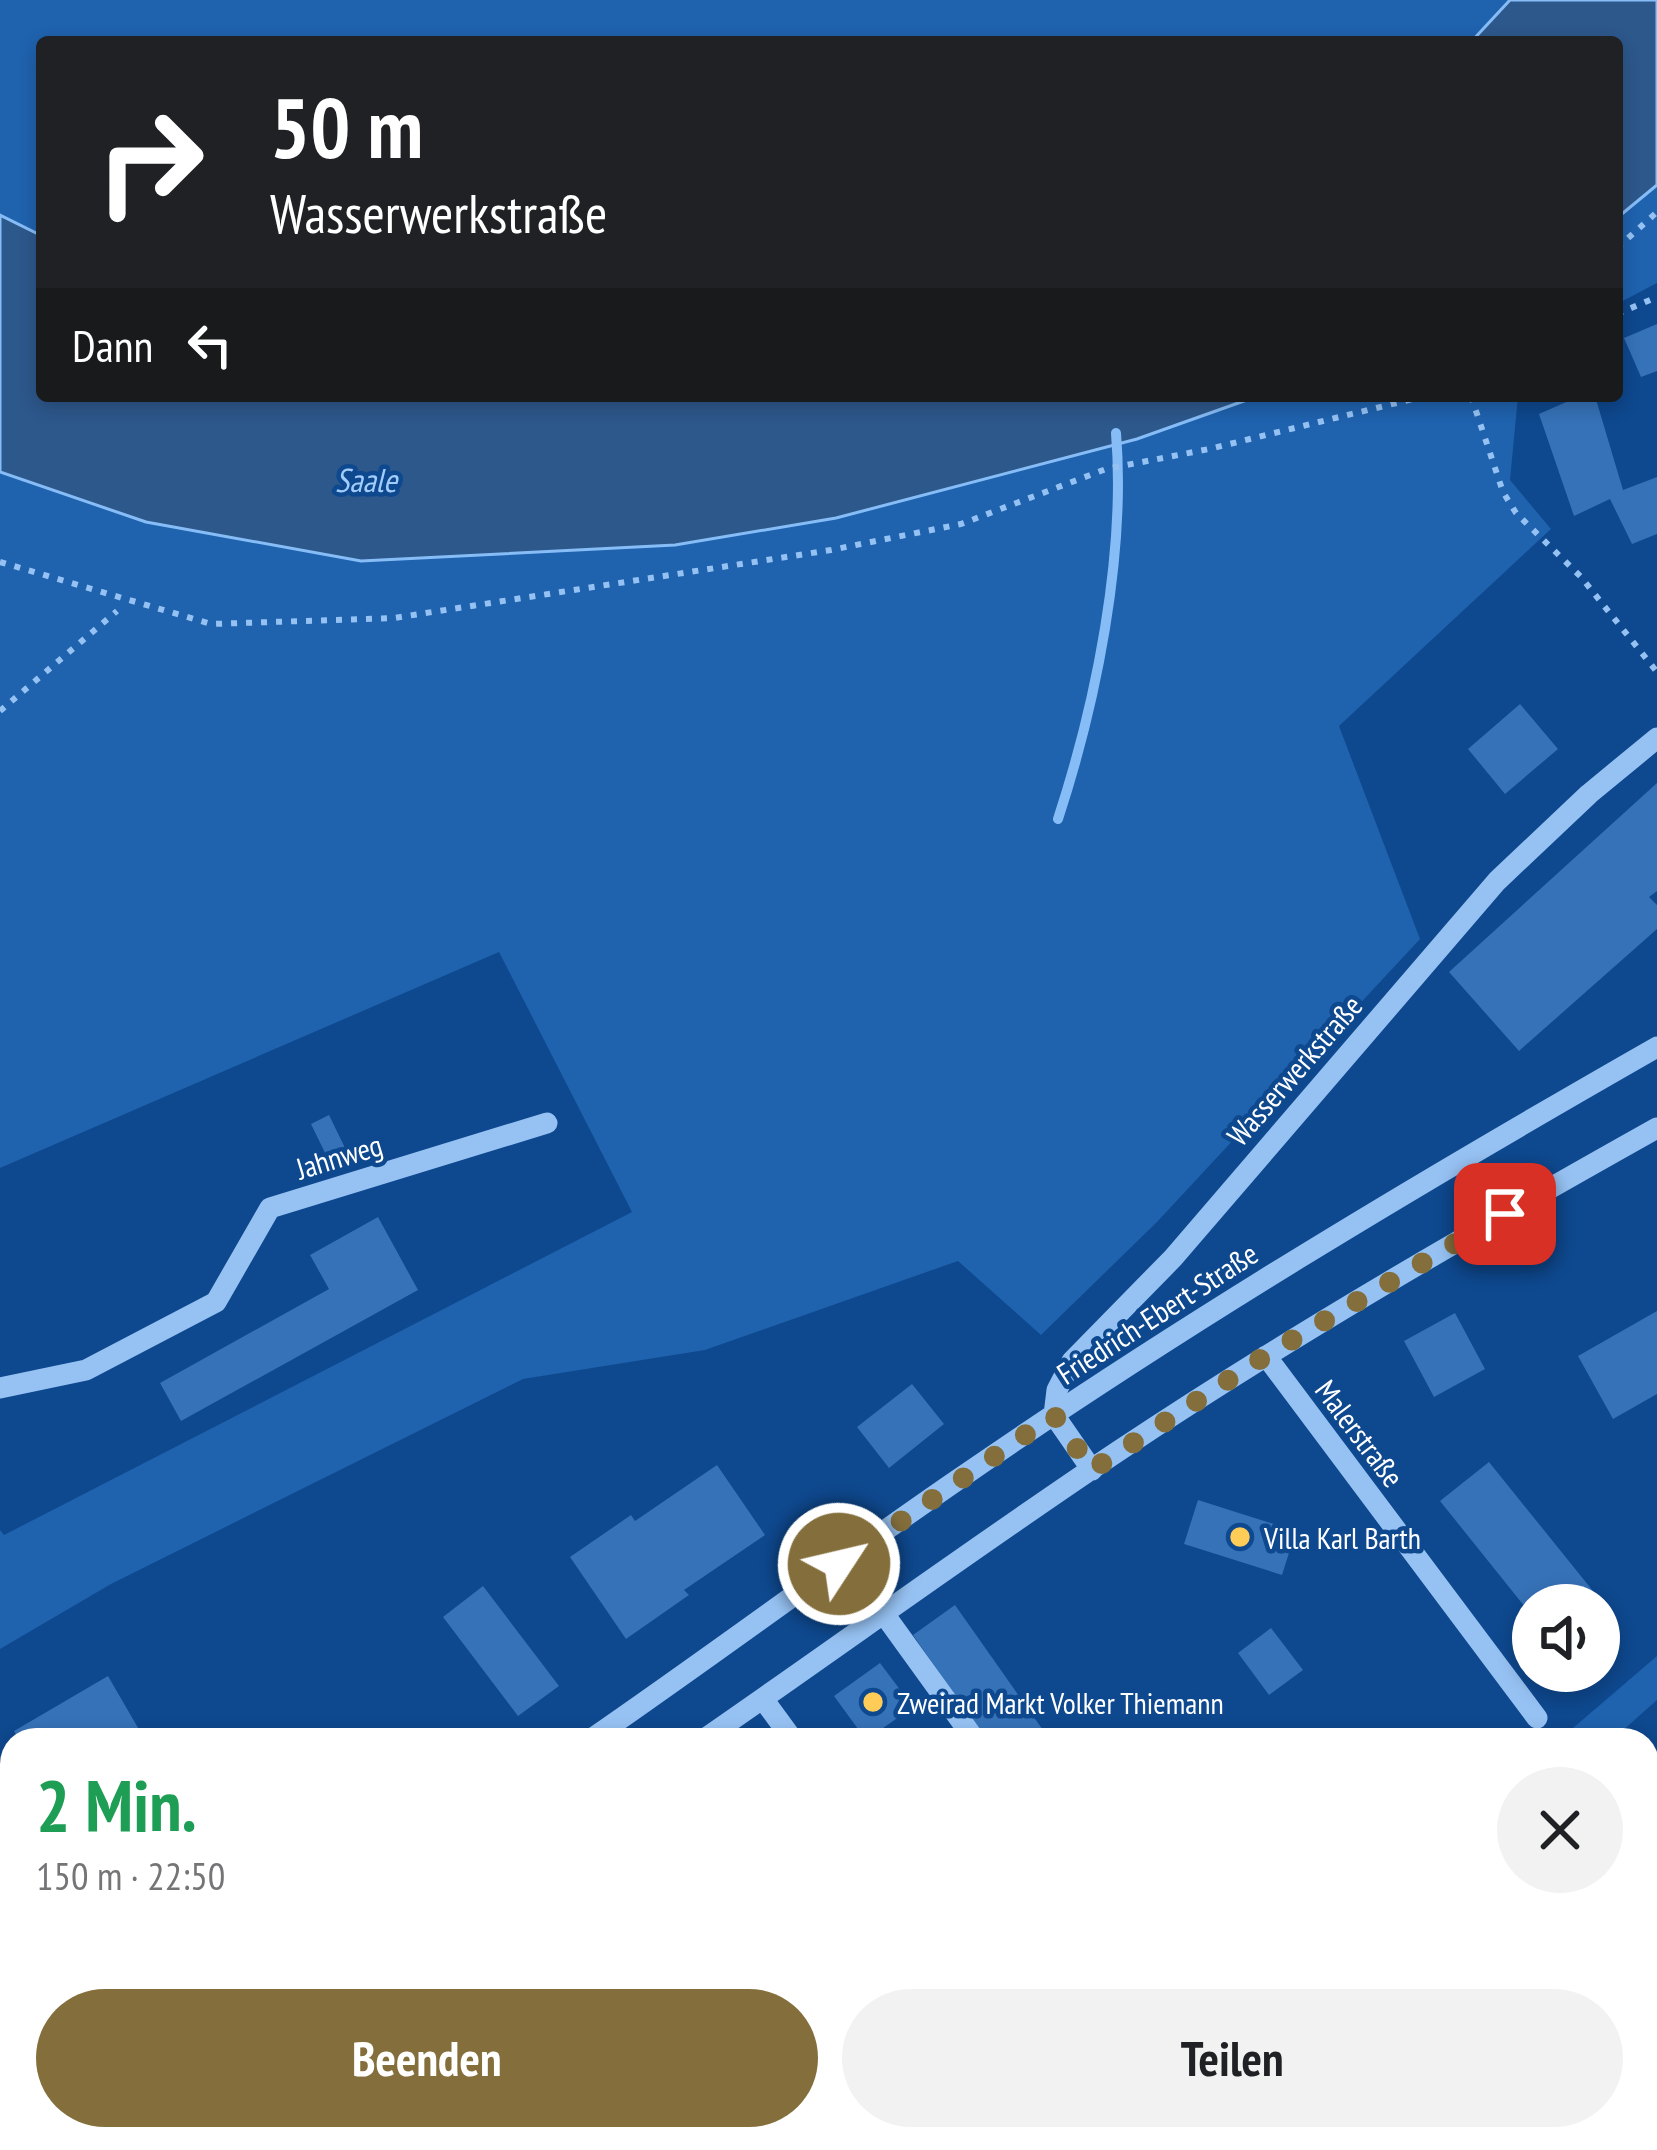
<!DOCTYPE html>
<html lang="de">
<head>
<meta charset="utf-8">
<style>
	:root { --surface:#fff; --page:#f2f2f2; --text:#202124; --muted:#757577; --accent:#846e3b }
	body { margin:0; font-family:"PT Sans Narrow",sans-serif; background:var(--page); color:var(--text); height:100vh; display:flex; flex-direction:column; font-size:45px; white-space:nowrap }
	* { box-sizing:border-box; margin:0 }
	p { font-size:39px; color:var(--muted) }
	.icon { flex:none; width:66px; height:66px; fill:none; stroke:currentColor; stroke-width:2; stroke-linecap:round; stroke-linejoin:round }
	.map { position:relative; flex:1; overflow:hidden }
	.details { position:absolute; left:0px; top:1728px; width:1659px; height:423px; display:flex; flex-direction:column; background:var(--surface); border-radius:36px 36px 0 0; box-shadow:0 6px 18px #0003 }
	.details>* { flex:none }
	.banner { position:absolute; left:36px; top:36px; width:1587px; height:366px; border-radius:12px; box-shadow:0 6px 18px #0003; background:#202124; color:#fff; overflow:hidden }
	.tools { position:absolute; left:1512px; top:1584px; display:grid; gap:24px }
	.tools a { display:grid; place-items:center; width:108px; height:108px; border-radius:50%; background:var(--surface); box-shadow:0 6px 18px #0003; font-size:60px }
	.pin { position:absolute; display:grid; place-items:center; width:102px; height:102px; color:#fff; margin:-51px; border-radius:24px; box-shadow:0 6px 18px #0006 }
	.me { position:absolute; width:132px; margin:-66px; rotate:55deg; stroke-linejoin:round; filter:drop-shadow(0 0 9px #0008) }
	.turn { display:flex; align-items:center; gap:42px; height:252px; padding:0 36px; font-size:54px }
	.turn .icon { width:156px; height:156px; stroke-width:2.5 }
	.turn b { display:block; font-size:84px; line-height:102px }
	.then { display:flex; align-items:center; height:114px; padding:0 36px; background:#0003; gap:24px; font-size:45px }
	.round { display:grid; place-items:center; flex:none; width:126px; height:126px; border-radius:63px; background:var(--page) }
	.overview { display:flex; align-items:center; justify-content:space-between; height:204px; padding:0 36px }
	h1 { font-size:72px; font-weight:700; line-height:90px; color:#1e9e55 }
	.action { display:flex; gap:24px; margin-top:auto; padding:24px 36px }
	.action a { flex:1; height:138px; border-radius:72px; background:var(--accent); color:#fff; font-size:48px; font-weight:700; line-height:138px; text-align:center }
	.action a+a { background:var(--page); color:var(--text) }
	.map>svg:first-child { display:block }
</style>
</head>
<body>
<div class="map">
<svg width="1657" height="2150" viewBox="0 0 1657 2150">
	<rect width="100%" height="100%" fill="#0e488e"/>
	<path fill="#1f62ae" d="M0 0H1510L1471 42H42V236L0 215Z
		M1657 185V283L1617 304V218Z
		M1258 396H1518L1510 480 1551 529 1339 726 1420 939 1157 1222 1041 1335 958 1261 705 1350 523 1379 111 1584 0 1649V1530L4 1535 632 1212 499 952 0 1168V472L146 522 361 561 675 545 836 518 1137 439Z
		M1657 1656V1700L1612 1740H1559Z"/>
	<path fill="#2d588c" stroke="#87bdf7" stroke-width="3" d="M1510 0H1657V185L1617 218V42H1471Z
		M0 215 42 236V396H1258L1137 439 836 518 675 545 361 561 146 522 0 472Z"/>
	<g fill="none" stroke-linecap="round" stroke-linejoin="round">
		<path stroke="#87bdf7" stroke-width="10" d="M1058 819C1096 703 1126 555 1116 433"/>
	</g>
	<path fill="#3672b8" d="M1657 324V371L1641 377 1624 338Z
		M1580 396H1595L1623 490 1657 477V534L1632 544 1610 499 1574 516 1539 414Z
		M1520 704 1558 749 1505 794 1468 749Z
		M1657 783V891L1649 897 1657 905V929L1519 1051 1449 972Z
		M329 1115 348 1154 330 1163 311 1124Z
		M378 1217 418 1290 181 1421 160 1383 329 1289 310 1255Z
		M1657 1311V1394L1613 1419 1578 1356Z
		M1455 1313 1485 1369 1434 1397 1404 1341Z
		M912 1384 944 1424 889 1468 857 1427Z
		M1489 1462 1597 1596 1586 1605H1533V1617L1440 1501Z
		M717 1465 765 1535 684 1590 689 1595 626 1639 570 1557 631 1515 635 1521Z
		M1198 1500 1296 1531 1282 1575 1184 1544Z
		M483 1586 559 1686 518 1716 443 1617Z
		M955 1605 1050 1740H986L913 1635Z
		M1271 1628 1303 1670 1269 1695 1238 1653Z
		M880 1663 913 1707 866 1740 834 1696Z
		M108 1676 145 1740H19L14 1731Z
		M135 2139H266L247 2150H115Z"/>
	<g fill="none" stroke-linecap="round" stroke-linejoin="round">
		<path stroke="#96c2f3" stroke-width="6" stroke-dasharray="6 9" stroke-linecap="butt" d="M1617 248 1657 212
			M1617 314 1657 297
			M1471 396 1503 492 1516 513 1581 577 1657 672
			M0 562 211 624 394 618 831 550 961 524 1106 469 1209 449 1425 396
			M0 711 117 611
			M447 2150 454 2139"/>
		<path stroke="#96c2f3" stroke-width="21" d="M1266 1356 1537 1718
			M0 1388 86 1370 216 1302 270 1208 547 1123
			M1092 1470 1054 1415 1057 1390 1072 1361 1173 1258 1497 881 1589 794 1657 738
			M884 1614 975 1740
			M763 1699 793 1740
			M590 1740C712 1656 831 1567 953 1483 1181 1325 1417 1184 1657 1047
			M703 1740C842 1644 979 1544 1120 1450 1294 1334 1475 1230 1657 1128
			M0 2083 12 2077
			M619 2139 625 2150
			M41 2150 60 2139
			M280 2150 299 2139"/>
		<path stroke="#fff" stroke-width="9" stroke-dasharray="21 9" stroke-linecap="butt" d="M1647 1867 1657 1859
			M1321 2150 1333 2139"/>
	</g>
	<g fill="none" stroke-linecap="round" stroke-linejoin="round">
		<path stroke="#846e3b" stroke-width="21" stroke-dasharray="0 37.8" d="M839 1564 1054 1415 1092 1470 1265 1356 1505 1214"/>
	</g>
	<g fill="#ffcc58" stroke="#0e488e" stroke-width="4.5">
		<circle cx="1240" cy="1537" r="12"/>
		<circle cx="873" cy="1702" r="12"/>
	</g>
	<g text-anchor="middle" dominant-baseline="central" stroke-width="9" stroke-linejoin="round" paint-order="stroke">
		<g font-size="30" fill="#fff" stroke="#0e488e">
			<text transform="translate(1294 1070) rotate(-49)">Wasserwerkstraße</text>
			<text transform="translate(339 1156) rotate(-17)">Jahnweg</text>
			<text transform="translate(1157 1313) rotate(-33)">Friedrich-Ebert-Straße</text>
			<text transform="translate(1360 1433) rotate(53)">Malerstraße</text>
		</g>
		<g font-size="30" fill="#fff" stroke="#0e488e" text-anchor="start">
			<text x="1264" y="1537">Villa Karl Barth</text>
			<text x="897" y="1702">Zweirad Markt Volker Thiemann</text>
		</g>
		<g font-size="33" font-style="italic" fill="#a2ccfb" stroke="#0e488e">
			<text x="366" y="479">Saale</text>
		</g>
	</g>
</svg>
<div class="tools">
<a><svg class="icon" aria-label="sound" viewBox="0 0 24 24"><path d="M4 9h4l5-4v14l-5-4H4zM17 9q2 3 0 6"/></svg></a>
</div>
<div class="pin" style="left:1505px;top:1214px;background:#d93025"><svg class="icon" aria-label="arrive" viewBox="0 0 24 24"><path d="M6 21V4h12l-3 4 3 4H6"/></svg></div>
<svg class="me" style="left:839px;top:1564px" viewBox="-20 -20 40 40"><circle r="17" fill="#846e3b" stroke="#fff" stroke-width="3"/><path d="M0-11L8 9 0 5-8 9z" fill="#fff"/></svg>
<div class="banner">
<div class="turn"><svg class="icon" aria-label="right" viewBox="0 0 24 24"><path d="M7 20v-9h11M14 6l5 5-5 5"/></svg><div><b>50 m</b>Wasserwerkstraße</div></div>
<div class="then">Dann<svg class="icon" aria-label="left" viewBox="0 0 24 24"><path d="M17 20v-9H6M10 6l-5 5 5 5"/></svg></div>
</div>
<section class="details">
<div class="overview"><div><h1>2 Min.</h1><p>150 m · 22:50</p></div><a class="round"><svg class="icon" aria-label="close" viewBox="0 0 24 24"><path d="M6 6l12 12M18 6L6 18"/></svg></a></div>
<div class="action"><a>Beenden</a><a>Teilen</a></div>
</section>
</div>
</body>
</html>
